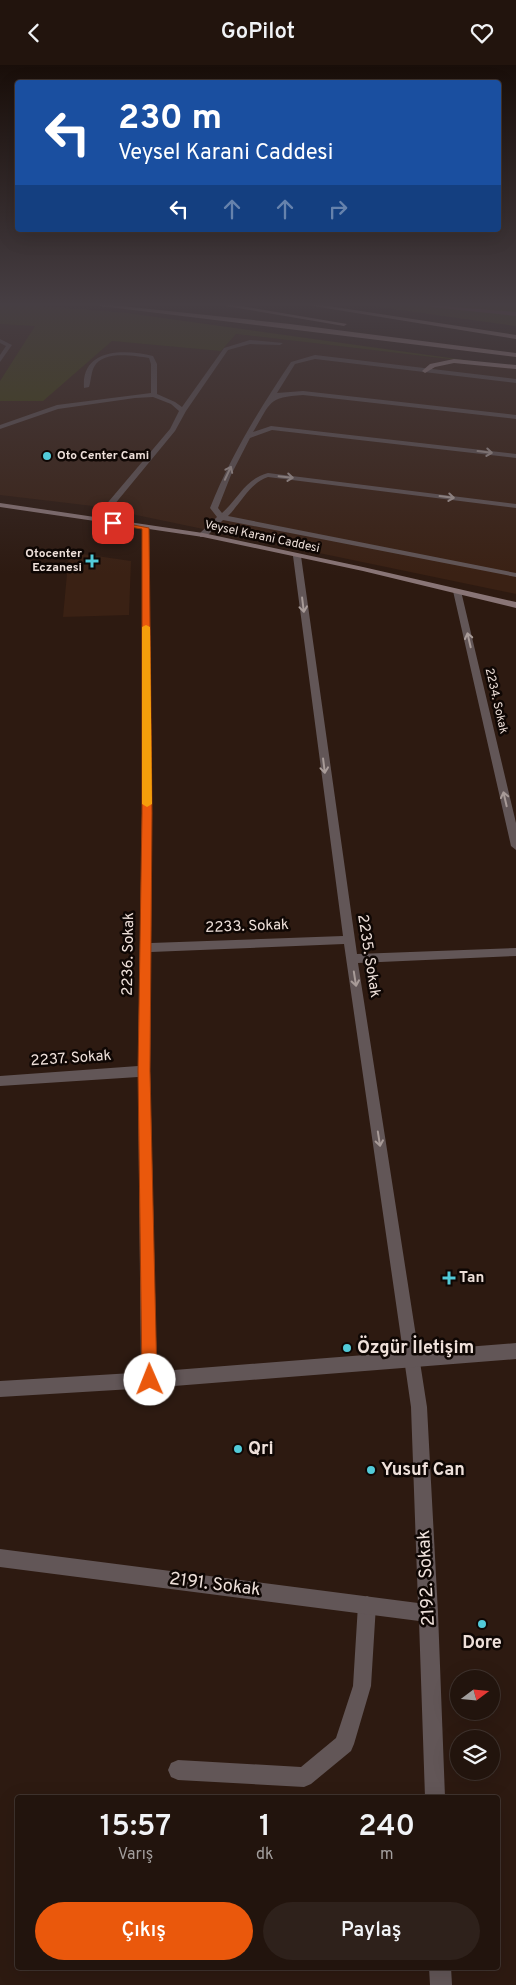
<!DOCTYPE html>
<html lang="tr">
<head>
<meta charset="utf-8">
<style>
	:root { --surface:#22140d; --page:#2e211b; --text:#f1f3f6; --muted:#a29e9d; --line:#3f332e; --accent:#ea580c }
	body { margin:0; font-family:Overpass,sans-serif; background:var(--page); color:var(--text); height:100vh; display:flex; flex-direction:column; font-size:19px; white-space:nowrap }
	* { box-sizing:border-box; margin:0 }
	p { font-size:16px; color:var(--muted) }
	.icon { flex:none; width:28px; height:28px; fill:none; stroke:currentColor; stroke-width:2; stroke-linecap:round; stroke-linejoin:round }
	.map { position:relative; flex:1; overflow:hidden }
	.panel { position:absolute; left:15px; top:1730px; width:485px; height:175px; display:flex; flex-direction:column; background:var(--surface); border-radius:5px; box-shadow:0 5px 20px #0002,0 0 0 1px var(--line) }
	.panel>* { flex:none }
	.banner { position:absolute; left:15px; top:15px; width:486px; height:152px; border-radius:5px; box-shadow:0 5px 20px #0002,0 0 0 1px var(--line); background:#1a4fa0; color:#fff; overflow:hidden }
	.needle { width:32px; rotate:74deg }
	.controls { position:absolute; left:450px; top:1605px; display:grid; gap:10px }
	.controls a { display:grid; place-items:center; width:50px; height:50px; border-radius:50%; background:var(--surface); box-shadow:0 5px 20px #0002,0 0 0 1px var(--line); font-size:25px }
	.pin { position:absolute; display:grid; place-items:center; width:42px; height:42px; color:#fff; margin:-21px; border-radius:10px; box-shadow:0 2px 8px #0006 }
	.me { position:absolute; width:55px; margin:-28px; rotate:359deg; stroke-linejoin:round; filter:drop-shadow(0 0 4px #0008) }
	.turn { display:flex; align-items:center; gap:18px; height:105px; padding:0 20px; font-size:22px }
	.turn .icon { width:65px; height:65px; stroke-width:2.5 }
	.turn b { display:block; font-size:35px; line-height:42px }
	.lanes { display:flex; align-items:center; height:48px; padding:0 20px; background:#0003; justify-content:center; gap:25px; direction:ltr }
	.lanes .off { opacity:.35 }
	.eta { display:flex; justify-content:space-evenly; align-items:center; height:85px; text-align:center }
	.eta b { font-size:30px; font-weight:600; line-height:35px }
	.button { display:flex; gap:10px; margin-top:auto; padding:10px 20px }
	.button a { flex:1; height:58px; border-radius:30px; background:var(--accent); color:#fff; font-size:20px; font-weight:600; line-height:58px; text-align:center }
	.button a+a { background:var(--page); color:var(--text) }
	header { display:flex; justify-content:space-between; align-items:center; height:65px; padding:0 20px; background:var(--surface); font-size:22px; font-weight:600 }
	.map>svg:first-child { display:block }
</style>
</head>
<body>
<header><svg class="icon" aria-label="back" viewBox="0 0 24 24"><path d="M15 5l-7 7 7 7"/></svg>GoPilot<svg class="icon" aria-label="heart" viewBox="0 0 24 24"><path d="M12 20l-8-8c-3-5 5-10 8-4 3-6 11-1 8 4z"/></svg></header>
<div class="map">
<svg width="516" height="1920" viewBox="0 0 516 1920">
	<rect width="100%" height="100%" fill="#2d1a11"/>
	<path fill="#3a2114" d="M0 259 36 260 0 316Z
		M236 269 516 302V529L93 441 0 430V336L43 335 112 276 221 286Z
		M69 487 131 496 129 550 63 552Z"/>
	<path fill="#40410b" d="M0 240H30L127 248 500 300 236 269 221 286 112 276 43 336H0V316L35 261 0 259Z
		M365 240H516V261Z"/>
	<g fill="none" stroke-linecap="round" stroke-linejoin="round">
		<path fill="#803e69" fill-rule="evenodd" d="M429 240 516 247V251L432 242Z"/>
		<path fill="#625657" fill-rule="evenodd" d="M250 275 283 278 280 280 250 279 228 285 186 346 175 366 100 457 93 455 170 364 179 346 171 339 153 332 135 333 58 344 0 364V360L57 340 151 328V299L149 293C134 291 103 285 94 302 91 308 91 316 89 322L84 323C81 283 125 284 153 291L157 299V329L175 337 182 342 224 283Z
			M315 290 516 314V318L315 294 295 299 277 328 303 326 516 350V354L303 330C267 332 271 338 253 367L271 361 516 389V393L272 365 250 373 231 410 218 443 222 448C239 433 245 414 268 408L516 439V443L268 412C250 418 241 438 228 451L516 508V512L223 455 206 472H200V468L217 452 210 443C231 390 260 343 291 297Z
			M367 1531 373 1534 376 1540 371 1621 354 1679 351 1686 311 1719 304 1722 178 1715 171 1712 168 1705 171 1698 178 1695 301 1702 336 1673 353 1621 358 1540 361 1534Z"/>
		<path fill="#625657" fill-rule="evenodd" d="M0 274 12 280 0 297V290L6 281 0 278Z
			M142 461 149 463 152 748 151 878 343 871 293 491 297 489 301 491 357 889 516 883V891L358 898 427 1342 438 1548 445 1732H425L419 1556 0 1502V1484L418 1538 411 1342 344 879 151 887 150 1006 157 1315 155 1321 149 1323 143 1321 141 1315 138 1012 0 1021V1011L138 1001 142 748Z
			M454 524 461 526 516 758V785L511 781 453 526Z
			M429 1902H451L452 1920H430Z"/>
		<path fill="#625657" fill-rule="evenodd" d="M516 1278V1294L149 1323 0 1332V1316L149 1307Z"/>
		<path fill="#897576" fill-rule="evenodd" d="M0 438 203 468 363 502 516 537V543L363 506 203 472 0 442Z"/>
		<path fill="#b49899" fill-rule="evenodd" d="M92 240H112L290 259 516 288V292Z
			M220 240H235L347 259 344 261Z
			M307 240H322L516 270V274Z
			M454 294 516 300V304L454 298 435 302 425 308 422 306 430 299Z"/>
	</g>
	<defs><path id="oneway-shaft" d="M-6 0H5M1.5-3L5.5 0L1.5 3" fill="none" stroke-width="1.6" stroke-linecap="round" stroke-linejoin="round" transform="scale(1.25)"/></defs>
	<g stroke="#a89b98">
		<use href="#oneway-shaft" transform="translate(485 387) rotate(7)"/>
		<use href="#oneway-shaft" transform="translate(228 408) rotate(-65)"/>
		<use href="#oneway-shaft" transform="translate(286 412) rotate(6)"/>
		<use href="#oneway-shaft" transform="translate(447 432) rotate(7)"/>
		<use href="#oneway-shaft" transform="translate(303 540) rotate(83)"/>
		<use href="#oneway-shaft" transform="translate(469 575) rotate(-103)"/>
		<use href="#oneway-shaft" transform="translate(324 701) rotate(83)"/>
		<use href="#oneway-shaft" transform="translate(505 734) rotate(-103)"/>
		<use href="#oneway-shaft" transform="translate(355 914) rotate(81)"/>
		<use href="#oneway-shaft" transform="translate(379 1074) rotate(81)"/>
	</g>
	<linearGradient id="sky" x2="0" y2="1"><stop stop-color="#190e09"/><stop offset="0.47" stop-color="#463e43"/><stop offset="1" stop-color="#463e43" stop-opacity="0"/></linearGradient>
	<rect width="516" height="509" fill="url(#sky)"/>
	<path fill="#ea580c" stroke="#983908" d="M113 456 149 463 152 748 150 1006 157 1315 155 1320 150 1322 144 1320 142 1315 138 1006 142 748V464L111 459Z"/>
	<path fill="#f59e0b" d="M146 560 150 562 152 739 147 742 142 739V562Z"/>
	<g fill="#52cbd9" stroke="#0f0704" stroke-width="2">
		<circle cx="47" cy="391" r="5"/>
		<path d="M89.5 488.5h5v5h5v5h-5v5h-5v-5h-5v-5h5z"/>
		<path d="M446.5 1205.5h5v5h5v5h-5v5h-5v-5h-5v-5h5z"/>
		<circle cx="347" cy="1283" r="5"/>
		<circle cx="238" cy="1384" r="5"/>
		<circle cx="371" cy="1405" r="5"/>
		<circle cx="482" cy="1559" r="5"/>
	</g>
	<g text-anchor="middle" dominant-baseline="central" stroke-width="5" stroke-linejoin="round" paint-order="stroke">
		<g font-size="12" font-weight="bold" fill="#eee0da" stroke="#0f0704" text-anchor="start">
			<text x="57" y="391">Oto Center Cami</text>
			<text x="82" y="489" text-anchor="end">Otocenter<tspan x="82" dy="14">Eczanesi</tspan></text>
		</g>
		<g font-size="12" fill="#eee0da" stroke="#0f0704">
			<text transform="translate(262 472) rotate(12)">Veysel Karani Caddesi</text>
			<text transform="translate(496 636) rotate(77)">2234. Sokak</text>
		</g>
		<g font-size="15" fill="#eee0da" stroke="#0f0704">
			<text transform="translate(247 862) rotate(-2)">2233. Sokak</text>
			<text transform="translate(129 889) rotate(-89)">2236. Sokak</text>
			<text transform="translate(368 891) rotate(81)">2235. Sokak</text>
			<text transform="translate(71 994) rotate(-4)">2237. Sokak</text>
		</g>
		<g font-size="15" font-weight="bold" fill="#eee0da" stroke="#0f0704" text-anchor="start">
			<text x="459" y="1213">Tan</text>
		</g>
		<g font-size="18" font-weight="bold" fill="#eee0da" stroke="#0f0704" text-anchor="start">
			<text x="357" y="1283">Özgür İletişim</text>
			<text x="248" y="1384">Qri</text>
			<text x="381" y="1405">Yusuf Can</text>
			<text x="482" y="1578" text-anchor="middle">Dore</text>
		</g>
		<g font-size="18" fill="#eee0da" stroke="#0f0704">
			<text transform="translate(427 1513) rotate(-93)">2192. Sokak</text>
			<text transform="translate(215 1520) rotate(7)">2191. Sokak</text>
		</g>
	</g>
</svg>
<div class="controls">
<a><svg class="needle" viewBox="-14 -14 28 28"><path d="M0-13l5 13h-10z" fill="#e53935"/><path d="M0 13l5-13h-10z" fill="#a29e9d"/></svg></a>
<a><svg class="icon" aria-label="layers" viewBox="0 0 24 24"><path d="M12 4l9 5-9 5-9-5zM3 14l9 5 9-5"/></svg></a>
</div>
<div class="pin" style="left:113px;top:458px;background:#d93025"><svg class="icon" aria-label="arrive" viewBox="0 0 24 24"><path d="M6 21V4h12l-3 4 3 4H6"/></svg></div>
<svg class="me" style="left:150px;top:1315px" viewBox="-20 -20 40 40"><circle r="19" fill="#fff"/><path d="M0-13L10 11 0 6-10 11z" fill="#ea580c"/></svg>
<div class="banner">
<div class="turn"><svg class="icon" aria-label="left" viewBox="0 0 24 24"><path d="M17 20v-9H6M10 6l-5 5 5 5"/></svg><div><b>230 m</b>Veysel Karani Caddesi</div></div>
<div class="lanes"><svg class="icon" aria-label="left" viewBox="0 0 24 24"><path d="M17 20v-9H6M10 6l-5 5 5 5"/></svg><svg class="icon off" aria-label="ahead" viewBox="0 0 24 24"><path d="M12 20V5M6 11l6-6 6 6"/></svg><svg class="icon off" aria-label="ahead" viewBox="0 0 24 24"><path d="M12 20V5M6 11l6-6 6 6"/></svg><svg class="icon off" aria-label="right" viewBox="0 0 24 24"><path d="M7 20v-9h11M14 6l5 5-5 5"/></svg></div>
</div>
<section class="panel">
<div class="eta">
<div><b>15:57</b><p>Varış</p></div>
<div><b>1</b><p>dk</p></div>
<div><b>240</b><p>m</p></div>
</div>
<div class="button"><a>Çıkış</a><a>Paylaş</a></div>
</section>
</div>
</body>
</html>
